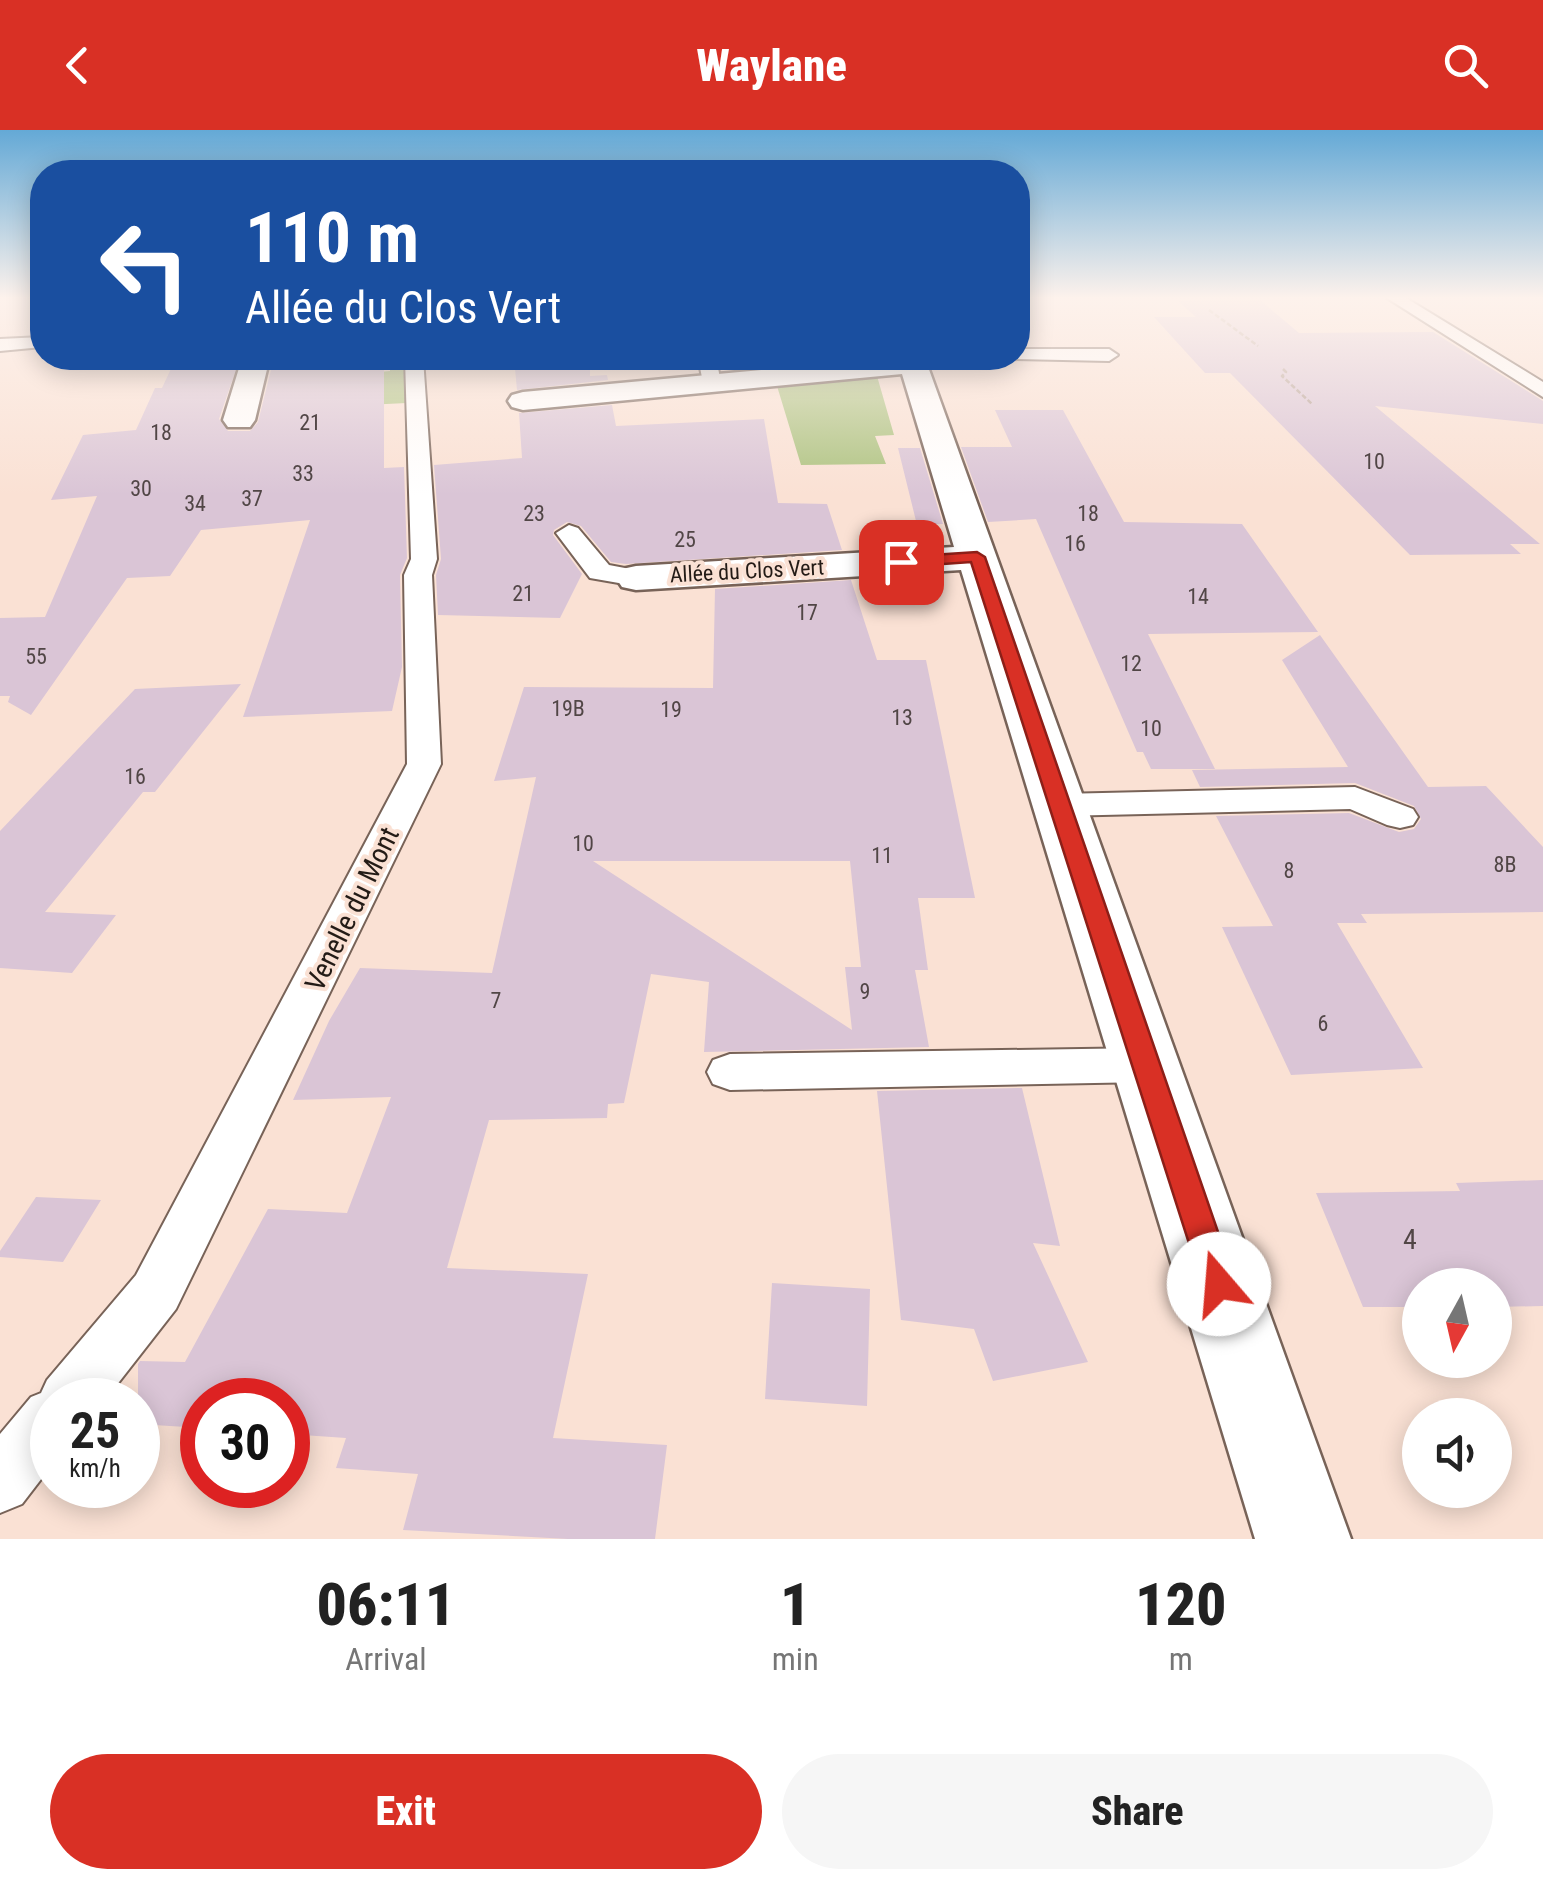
<!DOCTYPE html>
<html lang="en">
<head>
<meta charset="utf-8">
<style>
	:root { --surface:#fff; --page:#f6f6f6; --text:#222; --muted:#767676; --accent:#d93025 }
	body { margin:0; font-family:"Roboto Condensed",sans-serif; background:var(--page); color:var(--text); height:100vh; display:flex; flex-direction:column; font-size:38px; white-space:nowrap }
	* { box-sizing:border-box; margin:0 }
	p { font-size:32px; color:var(--muted) }
	.icon { flex:none; width:55px; height:55px; fill:none; stroke:currentColor; stroke-width:2; stroke-linecap:round; stroke-linejoin:round }
	.map { position:relative; height:1409px; overflow:hidden }
	.sheet { display:flex; flex-direction:column; background:var(--surface); flex:1 }
	.sheet>* { flex:none }
	.guide { position:absolute; left:30px; top:30px; width:1000px; height:210px; border-radius:40px; box-shadow:0 5px 25px #0003; background:#1a4fa0; color:#fff; overflow:hidden }
	.needle { width:65px; rotate:188deg }
	.fabs { position:absolute; left:1402px; top:1138px; display:grid; gap:20px }
	.fabs a { display:grid; place-items:center; width:110px; height:110px; border-radius:50%; background:var(--surface); box-shadow:0 5px 25px #0003; font-size:50px }
	.speed { position:absolute; left:30px; top:1248px; display:flex; gap:20px; font-size:50px; font-weight:700; text-align:center }
	.speed>* { display:grid; place-content:center; width:130px; height:130px; border-radius:50%; background:var(--surface); box-shadow:0 5px 25px #0003; line-height:1 }
	.speed small { font-size:25px; font-weight:400 }
	.speed .limit { border:15px solid #d22; background:#fff; color:#111 }
	.pin { position:absolute; display:grid; place-items:center; width:85px; height:85px; color:#fff; margin:-42px; border-radius:20px; box-shadow:0 5px 15px #0006 }
	.me { position:absolute; width:110px; margin:-55px; rotate:342deg; stroke-linejoin:round; filter:drop-shadow(0 0 8px #0008) }
	.turn { display:flex; align-items:center; gap:35px; height:210px; padding:0 50px; font-size:45px }
	.turn .icon { width:130px; height:130px; stroke-width:2.5 }
	.turn b { display:block; font-size:70px; line-height:85px }
	.eta { display:flex; justify-content:space-evenly; align-items:center; height:170px; text-align:center }
	.eta b { font-size:60px; font-weight:800; line-height:70px }
	.cta { display:flex; gap:20px; margin-top:auto; padding:20px 50px }
	.cta a { flex:1; height:115px; border-radius:60px; background:var(--accent); color:#fff; font-size:40px; font-weight:800; line-height:115px; text-align:center }
	.cta a+a { background:var(--page); color:var(--text) }
	header { display:flex; justify-content:space-between; align-items:center; height:130px; padding:0 50px; background:var(--accent); color:#fff; font-size:45px; font-weight:800 }
	.map>svg:first-child { display:block }
</style>
</head>
<body>
<header><svg class="icon" aria-label="back" viewBox="0 0 24 24"><path d="M15 5l-7 7 7 7"/></svg>Waylane<svg class="icon" aria-label="search" viewBox="0 0 24 24"><circle cx="10" cy="10" r="6"/><path d="M15 15l6 6"/></svg></header>
<div class="map">
<svg width="1543" height="1409" viewBox="0 0 1543 1409">
	<rect width="100%" height="100%" fill="#fae1d4"/>
	<path fill="#aec381" d="M390 228H405L407 273 365 275 368 243 390 241Z
		M877 246 894 305 875 306 886 334 801 335 777 256Z"/>
	<path fill="#dac5d6" fill-rule="evenodd" d="M1260 170 1299 203 1433 202 1543 271V294L1375 276 1540 414H1510L1521 424 1410 425 1230 243H1205L1154 187H1196L1178 171Z
		M176 228H240L219 289 228 301H250L258 292 272 236 264 228H384V338L404 337 407 428 400 445 402 537 392 581 243 587 310 390 201 400 170 446 127 448 31 585 8 572 10 566H0V488L45 487 97 366 51 370 83 305 136 300 155 258H162Z
		M514 228H590V246L607 245 608 250 517 260Z
		M612 275 616 296 764 289 778 373 827 374 842 420 626 434 611 432 581 396 567 392 554 400 553 405 582 444 560 488 438 485 436 445 441 429 434 335 522 328 519 283Z
		M995 280H1063L1124 392 1242 394 1318 502 1148 504 1215 639H1151L1143 622H1137L1036 389 988 392 961 317H1012Z
		M898 318H920L943 394 917 395Z
		M851 450 877 530H926L975 768H918L928 840H915L929 917 704 922 709 852 651 844 624 973 608 974 607 988 489 990 447 1138 588 1144 553 1308 667 1315 655 1409H568L403 1400 418 1344 336 1338 346 1308 288 1304V1270H202V1298L138 1294V1234L140 1231 185 1232 268 1079 347 1083 391 967 293 970 329 891 360 838 492 843 536 647 494 651 524 557 713 558 715 459ZM593 731H850L861 837H845L852 900Z
		M1320 505 1428 657 1486 656 1543 717V782L1361 784 1367 793H1337L1423 938 1291 945 1222 797 1273 796 1216 686 1349 683 1399 702 1414 699 1421 689 1414 676 1355 653 1200 657 1192 640 1348 637 1282 530Z
		M241 554 155 662H143L45 782 116 785 72 843 0 838V701L135 559Z
		M1022 958 1060 1116 1033 1113 1088 1232 993 1251 974 1199 901 1190 877 961Z
		M1543 1050V1176L1495 1177V1155H1420V1177H1363L1316 1063 1460 1061 1456 1053Z
		M36 1067 101 1070 63 1132 0 1127V1121Z
		M772 1153 870 1159 867 1276 765 1269Z"/>
	<g fill="none" stroke-linecap="round" stroke-linejoin="round">
		<defs>
			<path id="service" d="M1387 168H1406L1543 252V267Z
				M42 207V217L0 221V209Z
				M1018 219H1109L1118 225 1109 231 1011 229 1018 228Z
				M405 228H423L437 429 432 445 441 634 176 1179 105 1270H52V1335L22 1374 0 1383V1304L31 1267 41 1263 47 1250 136 1145 407 634 404 445 411 429Z
				M698 228H716L721 253 718 257H704Z
				M569 395 578 398 609 435 646 442 650 448 646 454 636 456 590 448 556 403Z
				M1355 657 1413 679 1418 687 1413 695 1400 698 1387 695 1350 679 1060 686 1047 683 1042 675 1047 667 1060 664Z
				M1147 918 1163 923 1170 935 1163 947 1147 952 730 960 713 954 707 942 713 930 730 924Z"/>
			<path id="minor" d="M258 228 268 235 255 290 250 297H228L223 290 240 235 244 229Z
				M892 228H921L927 234 1351 1409H1255L961 440 636 460 622 457 616 448 622 439 636 436 954 417 902 244 523 280 512 277 508 271 512 265 523 262Z"/>
		</defs>
		<use href="#service" stroke="#786358" stroke-width="4"/>
		<use href="#minor" stroke="#786358" stroke-width="5"/>
		<path stroke="#b4a096" stroke-width="2.5" stroke-dasharray="5 2.5" stroke-linecap="butt" d="M1209 180 1258 216
			M1283 239 1286 242 1282 246 1312 274"/>
		<use href="#service" fill="#fff" fill-rule="evenodd"/>
		<use href="#minor" fill="#fff" fill-rule="evenodd"/>
	</g>
	<linearGradient id="sky" x2="0" y2="1"><stop stop-color="#64a9d6"/><stop offset="0.46" stop-color="#fdf2ec"/><stop offset="1" stop-color="#fdf2ec" stop-opacity="0"/></linearGradient>
	<rect width="1543" height="365" fill="url(#sky)"/>
	<path fill="#d93025" stroke="#8d1f18" stroke-width="2.5" d="M977 422 985 427 1236 1154 1231 1164 1219 1168 1207 1164 1202 1154 971 432 901 437 893 432 901 427Z"/>
	<g text-anchor="middle" dominant-baseline="central" stroke-width="8" stroke-linejoin="round" paint-order="stroke">
		<g font-size="22" fill="#514646">
			<text x="310" y="292">21</text>
			<text x="161" y="302">18</text>
			<text x="1374" y="331">10</text>
			<text x="303" y="343">33</text>
			<text x="141" y="358">30</text>
			<text x="252" y="368">37</text>
			<text x="195" y="373">34</text>
			<text x="534" y="383">23</text>
			<text x="1088" y="383">18</text>
			<text x="685" y="409">25</text>
			<text x="1075" y="413">16</text>
			<text x="523" y="463">21</text>
			<text x="1198" y="466">14</text>
			<text x="807" y="482">17</text>
			<text x="36" y="526">55</text>
			<text x="1131" y="533">12</text>
			<text x="568" y="578">19B</text>
			<text x="671" y="579">19</text>
			<text x="902" y="587">13</text>
			<text x="1151" y="598">10</text>
			<text x="135" y="646">16</text>
			<text x="583" y="713">10</text>
			<text x="882" y="725">11</text>
			<text x="1505" y="734">8B</text>
			<text x="1289" y="740">8</text>
			<text x="865" y="861">9</text>
			<text x="496" y="870">7</text>
			<text x="1323" y="893">6</text>
		</g>
		<g font-size="22" fill="#231b16" stroke="#fae1d4">
			<text transform="translate(747 441) rotate(-3)">Allée du Clos Vert</text>
		</g>
		<g font-size="28" fill="#231b16" stroke="#fae1d4">
			<text transform="translate(352 779) rotate(-64)">Venelle du Mont</text>
		</g>
		<g font-size="28" fill="#514646">
			<text x="1410" y="1109">4</text>
		</g>
	</g>
</svg>
<div class="fabs">
<a><svg class="needle" viewBox="-14 -14 28 28"><path d="M0-13l5 13h-10z" fill="#e53935"/><path d="M0 13l5-13h-10z" fill="#767676"/></svg></a>
<a><svg class="icon" aria-label="sound" viewBox="0 0 24 24"><path d="M4 9h4l5-4v14l-5-4H4zM17 9q2 3 0 6"/></svg></a>
</div>
<div class="speed"><div>25<small>km/h</small></div><div class="limit">30</div></div>
<div class="pin" style="left:901px;top:432px;background:#d93025"><svg class="icon" aria-label="arrive" viewBox="0 0 24 24"><path d="M6 21V4h12l-3 4 3 4H6"/></svg></div>
<svg class="me" style="left:1219px;top:1154px" viewBox="-20 -20 40 40"><circle r="19" fill="#fff"/><path d="M0-13L10 11 0 6-10 11z" fill="#d93025"/></svg>
<div class="guide">
<div class="turn"><svg class="icon" aria-label="left" viewBox="0 0 24 24"><path d="M17 20v-9H6M10 6l-5 5 5 5"/></svg><div><b>110 m</b>Allée du Clos Vert</div></div>
</div>
</div>
<section class="sheet">
<div class="eta">
<div><b>06:11</b><p>Arrival</p></div>
<div><b>1</b><p>min</p></div>
<div><b>120</b><p>m</p></div>
</div>
<div class="cta"><a>Exit</a><a>Share</a></div>
</section>
</body>
</html>
